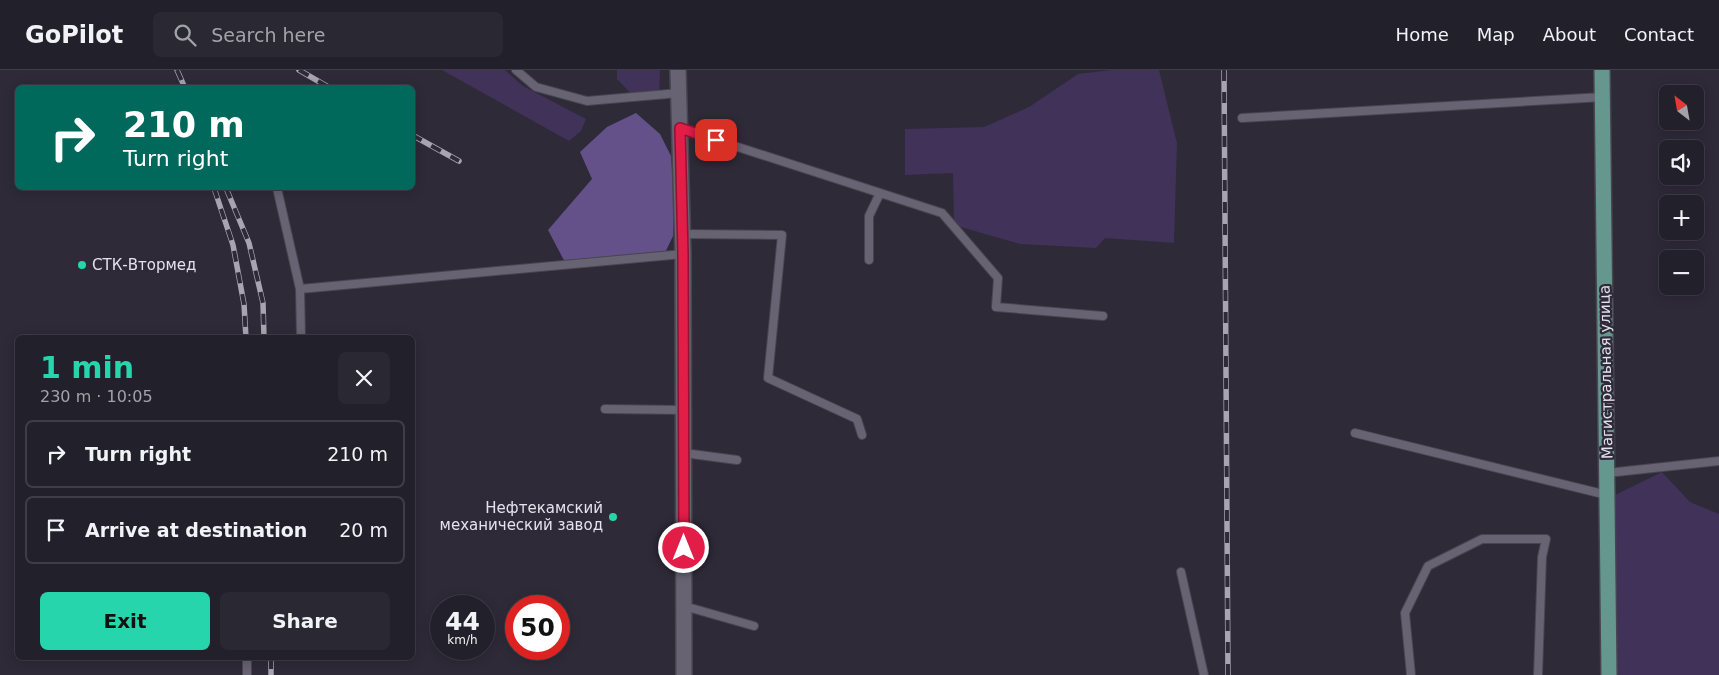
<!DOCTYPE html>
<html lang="en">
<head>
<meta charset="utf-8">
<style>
	:root { --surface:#22202a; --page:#2a2832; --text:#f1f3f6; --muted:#a2a3a8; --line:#3f3e47; --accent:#27d5ad }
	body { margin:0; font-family:"DejaVu Sans",sans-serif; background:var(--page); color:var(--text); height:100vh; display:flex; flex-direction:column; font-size:19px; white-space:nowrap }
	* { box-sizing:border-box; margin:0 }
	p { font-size:16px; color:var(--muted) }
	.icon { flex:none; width:28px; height:28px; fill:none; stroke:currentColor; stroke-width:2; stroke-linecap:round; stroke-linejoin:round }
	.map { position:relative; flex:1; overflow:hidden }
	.drawer { position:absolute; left:15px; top:265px; width:400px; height:325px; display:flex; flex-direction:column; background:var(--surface); border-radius:8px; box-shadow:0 2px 12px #0003,0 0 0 1px var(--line) }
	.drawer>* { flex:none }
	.hud { position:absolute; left:15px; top:15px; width:400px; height:105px; border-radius:8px; box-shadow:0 2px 12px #0003,0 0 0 1px var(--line); background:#00695c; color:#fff; overflow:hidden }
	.needle { width:32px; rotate:329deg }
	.controls { position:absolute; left:1659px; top:15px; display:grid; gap:10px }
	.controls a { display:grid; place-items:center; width:45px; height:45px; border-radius:8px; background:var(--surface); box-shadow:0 2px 12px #0003,0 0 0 1px var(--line); font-size:25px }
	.speed { position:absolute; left:430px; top:525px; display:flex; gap:10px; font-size:25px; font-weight:700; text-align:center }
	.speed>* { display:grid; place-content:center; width:65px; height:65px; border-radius:50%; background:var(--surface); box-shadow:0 2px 12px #0003,0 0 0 1px var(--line); line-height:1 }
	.speed small { font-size:12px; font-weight:400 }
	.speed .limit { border:8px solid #d22; background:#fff; color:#111 }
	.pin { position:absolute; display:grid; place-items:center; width:42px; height:42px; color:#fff; margin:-21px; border-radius:10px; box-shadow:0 2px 8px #0006 }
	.me { position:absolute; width:55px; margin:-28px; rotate:0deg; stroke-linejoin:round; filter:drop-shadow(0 0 4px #0008) }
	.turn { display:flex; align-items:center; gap:18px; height:105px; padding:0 25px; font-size:22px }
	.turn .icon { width:65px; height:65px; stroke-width:2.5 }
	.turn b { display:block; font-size:35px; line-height:42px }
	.round { display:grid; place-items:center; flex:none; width:52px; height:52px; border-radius:8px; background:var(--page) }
	.head { display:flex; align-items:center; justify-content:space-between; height:85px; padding:0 25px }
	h1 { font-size:30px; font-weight:700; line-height:38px; color:var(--accent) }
	.cta { display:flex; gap:10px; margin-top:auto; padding:10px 25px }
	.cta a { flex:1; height:58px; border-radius:8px; background:var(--accent); color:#111; font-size:20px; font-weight:700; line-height:58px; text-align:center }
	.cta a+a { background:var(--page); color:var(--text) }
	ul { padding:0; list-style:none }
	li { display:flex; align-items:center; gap:15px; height:68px; margin:0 10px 8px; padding:0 15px; border:2px solid var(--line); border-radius:8px }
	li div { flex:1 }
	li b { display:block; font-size:19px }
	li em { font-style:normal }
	header { display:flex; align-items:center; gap:30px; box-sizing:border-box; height:70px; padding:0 25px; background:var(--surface); border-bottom:1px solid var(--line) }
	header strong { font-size:24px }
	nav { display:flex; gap:28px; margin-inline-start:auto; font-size:18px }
	.search { width:350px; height:45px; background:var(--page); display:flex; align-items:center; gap:12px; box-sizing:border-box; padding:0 18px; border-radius:8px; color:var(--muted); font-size:19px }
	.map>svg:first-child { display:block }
</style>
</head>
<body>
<header>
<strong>GoPilot</strong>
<div class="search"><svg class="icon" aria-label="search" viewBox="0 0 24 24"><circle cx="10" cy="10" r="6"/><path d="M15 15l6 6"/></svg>Search here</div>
<nav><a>Home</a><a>Map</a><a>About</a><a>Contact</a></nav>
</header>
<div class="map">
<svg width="1719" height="605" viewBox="0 0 1719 605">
	<rect width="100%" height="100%" fill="#2e2a38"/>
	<path fill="#403259" d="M442 0H505L523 16 586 49 581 61 569 71Z
		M617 0H660L659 28 637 30 617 9Z
		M1111 0H1159L1177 73 1174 173 1105 168 1096 178 1020 174 954 155 953 103 905 105V59L984 57 1029 37 1078 4Z
		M1662 402 1690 432 1719 444V605H1616L1613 426Z"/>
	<path fill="#655189" d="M636 43 660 64 671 86 674 128 673 166 662 189 567 196 548 160 592 109 580 82 607 57Z"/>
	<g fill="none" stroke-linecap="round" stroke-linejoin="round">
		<defs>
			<path id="lane" d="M516 0 536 17 587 31 679 23
				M1242 48 1603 27
				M679 58 942 143 998 208 996 237 1103 246
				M277 118 300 219 683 184
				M682 164 782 165 768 308 857 349 862 365
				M869 190V146L880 123
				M300 219 301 268
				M605 339 683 340
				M1355 363 1607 425
				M684 383 737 390
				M1607 403 1719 391
				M1181 502 1204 605
				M684 536 754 556
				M247 588V605
				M1411 605 1405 543 1428 496 1482 469H1546L1542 487 1538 605"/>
			<path id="secondary" d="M678 0 683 184 684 605"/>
			<path id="primary" d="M1602 0 1609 605"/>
		</defs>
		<use href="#lane" stroke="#484550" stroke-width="10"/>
		<use href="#secondary" stroke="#484550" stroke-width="18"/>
		<use href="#primary" stroke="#484550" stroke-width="18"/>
		<use href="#lane" stroke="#676372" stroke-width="8"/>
		<use href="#secondary" stroke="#676372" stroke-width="15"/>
		<use href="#primary" stroke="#66978e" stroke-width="15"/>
		<defs>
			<path id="rail" d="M177 0 185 18
				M299 0 330 18
				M1224 0 1228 605
				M412 65 459 91
				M214 118 233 175 244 234 246 268
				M226 118 249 173 263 233 264 268
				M271 588V605"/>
		</defs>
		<use href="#rail" stroke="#a7a5af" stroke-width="5.5"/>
		<use href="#rail" stroke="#2e2a38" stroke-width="4" stroke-dasharray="11" stroke-linecap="butt"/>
	</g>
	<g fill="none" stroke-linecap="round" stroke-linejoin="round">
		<defs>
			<path id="route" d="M684 478 683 184 680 58 716 70"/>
		</defs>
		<use href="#route" stroke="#92132f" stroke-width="12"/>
		<use href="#route" stroke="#e11d48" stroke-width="9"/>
	</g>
	<g fill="#27d5ad" stroke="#2e2a38" stroke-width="2">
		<circle cx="82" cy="195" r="5"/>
		<circle cx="613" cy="447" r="5"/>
	</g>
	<g text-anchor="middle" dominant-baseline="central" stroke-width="4.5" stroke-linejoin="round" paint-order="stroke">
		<g font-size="15" fill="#e4e2eb" stroke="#2e2a38" text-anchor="start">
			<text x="92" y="195">СТК-Втормед</text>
			<text x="603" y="438" text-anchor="end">Нефтекамский<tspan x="603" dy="17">механический завод</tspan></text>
		</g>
		<g font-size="15" fill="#e4e2eb" stroke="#2e2a38">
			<text transform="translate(1606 302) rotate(-91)">Магистральная улица</text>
		</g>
	</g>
</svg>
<div class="controls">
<a><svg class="needle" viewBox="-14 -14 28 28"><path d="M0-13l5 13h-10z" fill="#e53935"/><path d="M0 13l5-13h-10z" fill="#a2a3a8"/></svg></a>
<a><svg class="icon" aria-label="sound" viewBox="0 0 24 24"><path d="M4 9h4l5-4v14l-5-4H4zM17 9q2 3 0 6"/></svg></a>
<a>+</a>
<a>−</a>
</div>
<div class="speed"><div>44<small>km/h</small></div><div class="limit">50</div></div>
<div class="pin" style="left:716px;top:70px;background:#d93025"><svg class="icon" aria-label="arrive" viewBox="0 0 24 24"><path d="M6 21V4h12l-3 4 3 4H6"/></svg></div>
<svg class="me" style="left:684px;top:478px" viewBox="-20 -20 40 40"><circle r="17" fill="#e11d48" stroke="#fff" stroke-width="3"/><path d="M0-11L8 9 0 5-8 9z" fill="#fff"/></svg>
<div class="hud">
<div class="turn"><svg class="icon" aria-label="right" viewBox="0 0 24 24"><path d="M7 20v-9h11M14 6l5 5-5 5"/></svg><div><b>210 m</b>Turn right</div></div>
</div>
<section class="drawer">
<div class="head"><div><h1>1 min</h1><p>230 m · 10:05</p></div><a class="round"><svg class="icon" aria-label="close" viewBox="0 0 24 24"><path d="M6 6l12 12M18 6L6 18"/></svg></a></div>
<ul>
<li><svg class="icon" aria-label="right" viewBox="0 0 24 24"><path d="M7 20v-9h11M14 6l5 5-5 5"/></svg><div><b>Turn right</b></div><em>210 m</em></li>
<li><svg class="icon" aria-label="arrive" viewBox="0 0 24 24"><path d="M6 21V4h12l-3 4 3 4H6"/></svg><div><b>Arrive at destination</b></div><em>20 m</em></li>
</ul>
<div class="cta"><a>Exit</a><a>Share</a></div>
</section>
</div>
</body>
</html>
